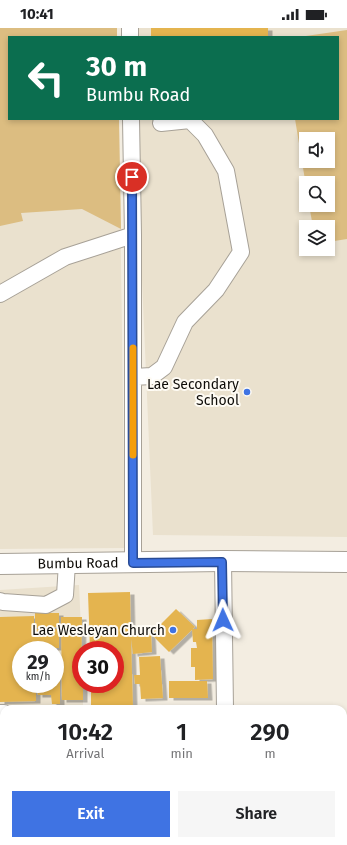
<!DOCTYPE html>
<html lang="en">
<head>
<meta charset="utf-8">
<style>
	:root { --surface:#fff; --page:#f6f6f6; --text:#202124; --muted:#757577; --accent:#3f73e3 }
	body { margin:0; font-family:"Fira Sans",sans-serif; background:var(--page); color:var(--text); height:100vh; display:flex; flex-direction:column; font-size:15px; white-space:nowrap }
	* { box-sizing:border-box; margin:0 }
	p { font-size:13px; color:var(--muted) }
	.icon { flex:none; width:22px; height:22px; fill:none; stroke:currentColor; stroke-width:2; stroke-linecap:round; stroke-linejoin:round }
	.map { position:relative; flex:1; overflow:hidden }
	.side { position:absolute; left:0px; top:677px; width:347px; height:140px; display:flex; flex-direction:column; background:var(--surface); border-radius:12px 12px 0 0; box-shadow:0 2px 6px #0003 }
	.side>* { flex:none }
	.guide { position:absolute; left:8px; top:8px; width:331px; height:84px; border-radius:0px; box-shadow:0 2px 6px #0003; background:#0b6e4f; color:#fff; overflow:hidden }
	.buttons { position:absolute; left:299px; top:104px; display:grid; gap:8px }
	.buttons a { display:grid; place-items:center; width:36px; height:36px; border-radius:0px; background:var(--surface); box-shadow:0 2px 6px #0003; font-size:20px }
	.speed { position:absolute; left:12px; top:613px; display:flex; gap:8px; font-size:20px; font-weight:700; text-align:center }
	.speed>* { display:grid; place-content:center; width:52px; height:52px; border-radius:50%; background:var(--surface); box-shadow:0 2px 6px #0003; line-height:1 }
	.speed small { font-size:10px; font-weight:400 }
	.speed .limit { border:6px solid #d22; background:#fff; color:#111 }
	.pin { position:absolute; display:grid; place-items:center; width:34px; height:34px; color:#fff; margin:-17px; border:2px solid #fff; border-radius:50%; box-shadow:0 1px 4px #0007 }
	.me { position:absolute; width:44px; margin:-22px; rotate:359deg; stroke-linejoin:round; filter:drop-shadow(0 0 3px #0008) }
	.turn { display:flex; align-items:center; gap:14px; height:84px; padding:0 12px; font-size:18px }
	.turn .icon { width:52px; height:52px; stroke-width:2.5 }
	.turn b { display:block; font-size:28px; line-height:34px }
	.eta { display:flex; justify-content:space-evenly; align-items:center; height:68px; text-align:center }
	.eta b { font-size:24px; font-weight:600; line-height:28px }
	.cta { display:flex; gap:8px; margin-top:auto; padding:8px 12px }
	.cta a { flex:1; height:46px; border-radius:0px; background:var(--accent); color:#fff; font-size:16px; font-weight:600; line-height:46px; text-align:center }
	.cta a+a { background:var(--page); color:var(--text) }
	.status { display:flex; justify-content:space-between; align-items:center; height:28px; padding:0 20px; background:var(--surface); direction:ltr }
	.status svg { height:11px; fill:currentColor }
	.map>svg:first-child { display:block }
</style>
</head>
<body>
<div class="status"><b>10:41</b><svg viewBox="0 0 49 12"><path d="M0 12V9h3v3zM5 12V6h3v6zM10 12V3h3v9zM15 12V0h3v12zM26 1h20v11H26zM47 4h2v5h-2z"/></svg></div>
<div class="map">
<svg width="347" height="817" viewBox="0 0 347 817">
	<defs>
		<filter id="shadow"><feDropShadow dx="4.5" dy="2.5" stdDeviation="0" flood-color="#0004"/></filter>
	</defs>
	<rect width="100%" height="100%" fill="#f3ede1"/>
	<path fill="#eae1ce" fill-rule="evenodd" d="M0 0H117V9H9V91H119L125 520 0 521Z
		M138 0H347V509L153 507 140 206 139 91H338V9H138ZM306 111H328V133H306ZM306 155H328V177H306ZM306 199H328V221H306Z
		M79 557 82 622H81V656H83V681H4V813H125L126 817H0V562ZM21 622H55V656H21Z"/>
	<path fill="#dcbd81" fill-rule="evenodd" d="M0 0H117V9H9V91H119L121 201 82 181 21 185 23 193 0 198Z
		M347 2V211L328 214V199H313L309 177H328V155H306V158L295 91H338V9H299ZM306 111H328V133H306Z"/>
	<path fill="#e4b450" filter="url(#shadow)" d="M151 0H268V9H151Z
		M130 564 131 606 151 604 152 624 133 626 131 611 133 679 215 678V681H91V656H115V622H90L88 565Z
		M176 581 195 599 169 624 151 606Z
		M35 585H59V599L35 600Z
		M34 588V601H59V620H47V622H21V656H36V673L0 674V589Z
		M61 589H82L81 656H83V672H62Z
		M212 591 213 651 195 652V639H191V620H197L196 614H193L192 601H197V592Z
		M160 628 163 670 141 671 140 656H135L134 647H140L139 629Z
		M55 631H60V676H52L51 667H38L37 656H55Z
		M169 653H207L208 670H169Z
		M0 693H4V813H20L21 817H0Z
		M343 792H347V817H340V813H343Z"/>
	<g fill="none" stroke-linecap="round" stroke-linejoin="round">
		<defs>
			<path id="minor" d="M130 0V9
				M131 91 133 207V535
				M0 266 65 229 133 207
				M133 349 152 348 164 339 185 294 216 262 241 224 226 143 205 107 190 92 161 95
				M223 533 225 681
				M0 573 3 574 46 577 65 567 67 535
				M0 685H4
				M227 813V817
				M33 817 34 813"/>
			<g id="major">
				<path id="s1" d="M0 536 223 533 347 534"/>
			</g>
		</defs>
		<use href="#minor" stroke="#a7a197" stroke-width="18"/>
		<use href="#major" stroke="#a7a197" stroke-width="22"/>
		<use href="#minor" stroke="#fff" stroke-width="16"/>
		<use href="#major" stroke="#fff" stroke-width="20"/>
	</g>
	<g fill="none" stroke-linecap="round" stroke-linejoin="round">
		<defs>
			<path id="route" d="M132 149 133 535 222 534 223 592"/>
		</defs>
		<use href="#route" stroke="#294b94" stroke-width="10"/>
		<use href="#route" stroke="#3f73e3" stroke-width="7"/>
		<path stroke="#f59e0b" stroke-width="7" d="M133 320V427"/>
	</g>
	<g fill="#3f73e3" stroke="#fefbf4" stroke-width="1.5">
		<circle cx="247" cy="364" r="4"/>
		<circle cx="173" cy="602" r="4"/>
	</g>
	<g text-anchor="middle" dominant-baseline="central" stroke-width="4" stroke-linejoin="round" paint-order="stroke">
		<g font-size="14" fill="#0e0c08" stroke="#fefbf4" text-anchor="end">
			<text x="239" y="356">Lae Secondary<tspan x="239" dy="16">School</tspan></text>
			<text x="165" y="602">Lae Wesleyan Church</text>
		</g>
		<g font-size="14" fill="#0e0c08" stroke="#fefbf4">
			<text stroke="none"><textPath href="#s1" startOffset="78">Bumbu Road</textPath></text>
		</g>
	</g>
</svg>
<div class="buttons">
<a><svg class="icon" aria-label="sound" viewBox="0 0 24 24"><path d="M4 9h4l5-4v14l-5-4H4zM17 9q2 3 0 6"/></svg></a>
<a><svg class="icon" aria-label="search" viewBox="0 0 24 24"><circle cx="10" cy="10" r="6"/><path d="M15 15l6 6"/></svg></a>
<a><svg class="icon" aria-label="layers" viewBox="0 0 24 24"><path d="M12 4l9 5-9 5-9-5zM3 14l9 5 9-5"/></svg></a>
</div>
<div class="speed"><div>29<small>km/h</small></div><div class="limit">30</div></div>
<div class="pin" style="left:132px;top:149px;background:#d93025"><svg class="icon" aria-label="arrive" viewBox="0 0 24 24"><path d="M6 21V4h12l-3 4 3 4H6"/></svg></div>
<svg class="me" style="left:223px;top:592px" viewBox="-20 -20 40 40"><path d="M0-17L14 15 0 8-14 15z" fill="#3f73e3" stroke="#fff" stroke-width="4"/></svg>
<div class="guide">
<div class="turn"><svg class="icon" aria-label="left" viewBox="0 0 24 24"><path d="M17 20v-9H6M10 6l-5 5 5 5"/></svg><div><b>30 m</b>Bumbu Road</div></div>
</div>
<section class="side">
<div class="eta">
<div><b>10:42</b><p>Arrival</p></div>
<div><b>1</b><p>min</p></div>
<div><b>290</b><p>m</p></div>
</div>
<div class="cta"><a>Exit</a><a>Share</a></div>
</section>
</div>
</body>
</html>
